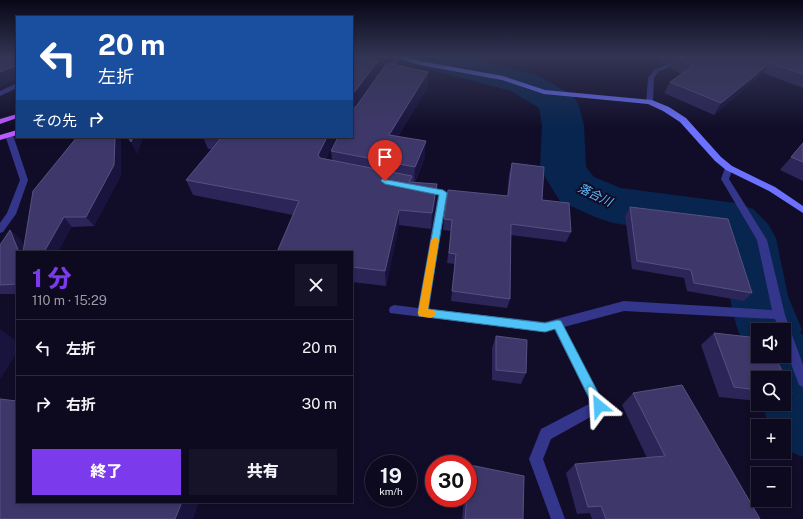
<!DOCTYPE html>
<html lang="ja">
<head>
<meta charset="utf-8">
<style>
	:root { --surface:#0d0a1f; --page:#161328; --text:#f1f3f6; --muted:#9a9aa4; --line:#2d2b3d; --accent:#7c3aed }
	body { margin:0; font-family:"Public Sans","Noto Sans JP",sans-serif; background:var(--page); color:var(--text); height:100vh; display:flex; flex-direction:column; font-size:15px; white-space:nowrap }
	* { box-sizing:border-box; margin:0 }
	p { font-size:13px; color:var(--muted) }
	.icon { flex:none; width:22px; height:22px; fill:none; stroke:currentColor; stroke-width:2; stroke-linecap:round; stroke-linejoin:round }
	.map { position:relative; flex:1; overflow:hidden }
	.side { position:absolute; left:16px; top:251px; width:337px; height:252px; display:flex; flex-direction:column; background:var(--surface); border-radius:0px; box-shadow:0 2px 6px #0003,0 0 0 1px var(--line) }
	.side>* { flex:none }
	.hud { position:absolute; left:16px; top:16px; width:337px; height:122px; border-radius:0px; box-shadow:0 2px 6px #0003,0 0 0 1px var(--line); background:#1a4fa0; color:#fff; overflow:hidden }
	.fabs { position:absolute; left:751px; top:323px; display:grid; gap:8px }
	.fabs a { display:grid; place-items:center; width:40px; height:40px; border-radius:0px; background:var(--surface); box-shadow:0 2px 6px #0003,0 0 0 1px var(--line); font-size:20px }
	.speed { position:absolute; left:365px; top:455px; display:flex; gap:8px; font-size:20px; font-weight:700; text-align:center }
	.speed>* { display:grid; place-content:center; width:52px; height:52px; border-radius:50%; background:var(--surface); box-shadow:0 2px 6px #0003,0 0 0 1px var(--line); line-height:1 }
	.speed small { font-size:10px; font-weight:400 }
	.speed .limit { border:6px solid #d22; background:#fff; color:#111 }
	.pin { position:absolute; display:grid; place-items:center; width:34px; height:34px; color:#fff; margin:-41px -17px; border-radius:50% 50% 50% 0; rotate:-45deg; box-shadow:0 0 4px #0007 }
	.pin .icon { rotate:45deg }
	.me { position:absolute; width:44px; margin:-22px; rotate:333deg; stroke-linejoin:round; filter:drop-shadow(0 0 3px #0008) }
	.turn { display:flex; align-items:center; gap:14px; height:84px; padding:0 16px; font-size:18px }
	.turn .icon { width:52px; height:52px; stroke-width:2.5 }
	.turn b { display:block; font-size:28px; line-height:34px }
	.then { display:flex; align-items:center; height:38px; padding:0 16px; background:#0003; gap:8px; font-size:15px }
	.round { display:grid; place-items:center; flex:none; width:42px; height:42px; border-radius:0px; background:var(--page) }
	.head { display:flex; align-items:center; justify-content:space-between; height:68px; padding:0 16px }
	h1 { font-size:24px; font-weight:800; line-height:30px; color:var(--accent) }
	.primary-button { display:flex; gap:8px; margin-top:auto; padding:8px 16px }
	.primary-button a { flex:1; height:46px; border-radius:0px; background:var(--accent); color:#fff; font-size:16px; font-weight:800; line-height:46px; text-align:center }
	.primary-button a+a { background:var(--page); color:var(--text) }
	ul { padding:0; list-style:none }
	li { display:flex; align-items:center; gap:12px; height:56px; padding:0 16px; border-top:1px solid var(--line) }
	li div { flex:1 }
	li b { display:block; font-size:15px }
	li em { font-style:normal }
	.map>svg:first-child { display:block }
</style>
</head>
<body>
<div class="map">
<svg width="803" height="519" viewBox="0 0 803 519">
	<rect width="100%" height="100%" fill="#110d29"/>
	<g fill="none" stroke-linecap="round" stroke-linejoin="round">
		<path fill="#07254e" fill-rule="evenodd" d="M400 56H459L537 75 572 95 578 103 584 125 586 167 594 177 621 188 735 203 753 209 768 224 776 238 788 296 802 330 800 333 803 335V457L784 449V426H769L762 404H784V378H758V392L747 356 750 350C732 338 725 265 723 243L719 239 613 223 595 217 560 201 540 169 542 125 539 108 511 91 406 63ZM758 330H784V356H758Z"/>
		<path fill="#34368c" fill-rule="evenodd" d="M396 56 401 57 387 76H383L382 75Z
			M687 56H694L658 72 654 78 653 102 646 104 648 78 654 70Z
			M17 83V88L0 96V91Z
			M6 133H12L13 135 28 180 16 214 3 232 0 233V223L7 213 20 180 5 135Z
			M729 165 733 168 729 179 767 240 785 315 803 365V387L799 385 784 345V330H779L775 319 624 311 564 327 605 406 603 410 551 439 543 459 565 519H551L529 459 541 429 591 403 554 329 545 332 390 313 389 310 390 307 394 305 418 308 438 195 421 191 420 189 424 186 446 191 447 193 429 309 545 322 624 301 772 310 757 240 721 179 725 168Z"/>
		<path fill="#6c71ff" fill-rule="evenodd" d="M391 56H399L420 61 503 76 545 90 652 100 669 107 686 118 721 157 732 166 775 187 803 206V213L769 191 726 170 715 161 680 122 663 111 648 104 544 94 502 80 420 65Z"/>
		<path fill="#b95cff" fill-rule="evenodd" d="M17 114V118L0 124V119Z
			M17 130V135L0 140V135Z"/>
	</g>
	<path fill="#2c2558" d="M649 56H803V88L763 73 714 115 664 93 670 82 682 74 671 68 675 59 664 64Z
		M360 57 379 75 428 72V87L398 136 425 157 415 182 436 200 431 229 399 225 386 286 352 282V252L293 215 193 195 186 180 212 149H208L203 137H336L326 159 332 160 331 151 352 137Z
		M77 137H121V175L94 226 72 227 17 252V296L16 295V294H0V245L10 230 20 239 24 248Z
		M803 143V181L780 170Z
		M512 163 542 200 571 232 566 242 511 235 510 299 507 308 451 301 455 264 447 263 451 231 443 230 444 219 507 196 509 174Z
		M630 207 752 293 744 301 687 291 684 278 632 269 625 216Z
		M714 333 758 338V356H775L792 393 784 397V378H758V401L719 397 701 345Z
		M496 336 526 373 521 384 492 380V348Z
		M633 393 760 519H592L590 513 577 514 566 473 575 464 647 458 622 405Z
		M470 465 523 519H462L464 498H468V469Z"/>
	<path fill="#19143d" d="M352 56H362L352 64Z
		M668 56H684L677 57 675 59 664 64Z
		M378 61 379 76 352 112V95Z
		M770 63 763 73 714 115 721 103Z
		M17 65V79L0 87V72Z
		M428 72V87L389 150V135Z
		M115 137H121V175L94 226 86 217Z
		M133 137H144L137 154 131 142Z
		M327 137H336L321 171 318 155Z
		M426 141 425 157 414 183 415 167Z
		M437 184 436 200 431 229 432 213Z
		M399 210V225L386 286 385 271Z
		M64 217 72 227 58 252H44Z
		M10 230 20 239 25 252H19Z
		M0 329 17 341V352L0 380Z
		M182 502H199L193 519H175Z"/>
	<path fill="#3e386a" stroke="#565181" d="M0 56H17V65L0 72Z
		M352 56 378 61 352 95Z
		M680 56H788L803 60V74L770 63 721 103 670 82 693 66 677 57Z
		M387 63 428 72 389 135 426 141 415 167 331 151 338 137H352V107L355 108Z
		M77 137H115L114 165 86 217H64L44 252H23L33 191Z
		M128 137H133L131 142Z
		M222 137H327L318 155 320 158 412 176 409 182 437 184 432 213 399 210 385 271 352 267V252H277L299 201 186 180Z
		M803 143V162L791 157Z
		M512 163 544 167 542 200 569 203 571 232 511 224 510 299 452 291 456 254 449 253 452 220 444 219 448 190 508 196Z
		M630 207 728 219 752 293 694 283 691 270 637 261Z
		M10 230 19 252H17V284L0 285V245Z
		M714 333 758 338V356H775L792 393 784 392V378H758V390L734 387Z
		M496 336 527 340 526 373 496 370Z
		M682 385 760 519H606L601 506 588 507 575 464 665 456 633 393Z
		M0 399 17 401V502H182L175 519H0Z
		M470 465 524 476 523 519H465L467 498H468V486Z"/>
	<linearGradient id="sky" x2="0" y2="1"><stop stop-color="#090717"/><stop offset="0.44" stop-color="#323554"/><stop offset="1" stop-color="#323554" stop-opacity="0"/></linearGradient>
	<rect width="803" height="128" fill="url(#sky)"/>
	<path fill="#4fc3f7" stroke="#337fa1" d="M382 179 443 190 447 193 428 309 545 323 558 320 561 321 603 402 605 406 603 410 599 412 595 410 555 329 545 332 419 316 418 313 439 195 385 184 381 181Z"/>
	<path fill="#f59e0b" d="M435 237 439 240 428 309 435 311 436 314 431 318 419 316 418 313 431 240Z"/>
	<g text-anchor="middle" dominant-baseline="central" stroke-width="4" stroke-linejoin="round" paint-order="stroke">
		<g font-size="12" font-style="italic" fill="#63c0ff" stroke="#110d29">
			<text transform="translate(595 195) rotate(26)">落合川</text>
		</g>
	</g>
</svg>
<div class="fabs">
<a><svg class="icon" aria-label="sound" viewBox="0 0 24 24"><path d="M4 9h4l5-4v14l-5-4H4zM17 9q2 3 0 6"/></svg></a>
<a><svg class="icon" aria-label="search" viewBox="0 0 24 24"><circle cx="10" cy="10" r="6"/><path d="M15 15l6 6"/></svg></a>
<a>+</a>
<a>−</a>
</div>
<div class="speed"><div>19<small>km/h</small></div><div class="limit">30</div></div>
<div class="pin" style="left:385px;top:181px;background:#d93025"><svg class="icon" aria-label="arrive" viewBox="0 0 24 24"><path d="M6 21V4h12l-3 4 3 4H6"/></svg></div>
<svg class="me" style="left:599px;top:406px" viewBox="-20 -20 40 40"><path d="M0-17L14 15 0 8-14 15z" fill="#4fc3f7" stroke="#fff" stroke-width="4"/></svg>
<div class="hud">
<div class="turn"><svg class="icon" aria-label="left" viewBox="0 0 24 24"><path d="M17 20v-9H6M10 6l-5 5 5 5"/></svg><div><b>20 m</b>左折</div></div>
<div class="then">その先<svg class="icon" aria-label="right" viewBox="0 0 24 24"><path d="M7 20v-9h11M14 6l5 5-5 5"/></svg></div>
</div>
<section class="side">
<div class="head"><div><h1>1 分</h1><p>110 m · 15:29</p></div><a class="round"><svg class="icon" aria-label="close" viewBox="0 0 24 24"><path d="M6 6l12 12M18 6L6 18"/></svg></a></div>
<ul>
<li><svg class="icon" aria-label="left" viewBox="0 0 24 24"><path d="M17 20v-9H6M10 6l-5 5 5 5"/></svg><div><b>左折</b></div><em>20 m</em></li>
<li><svg class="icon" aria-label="right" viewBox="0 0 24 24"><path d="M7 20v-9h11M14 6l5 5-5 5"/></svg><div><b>右折</b></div><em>30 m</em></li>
</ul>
<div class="primary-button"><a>終了</a><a>共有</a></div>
</section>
</div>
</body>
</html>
